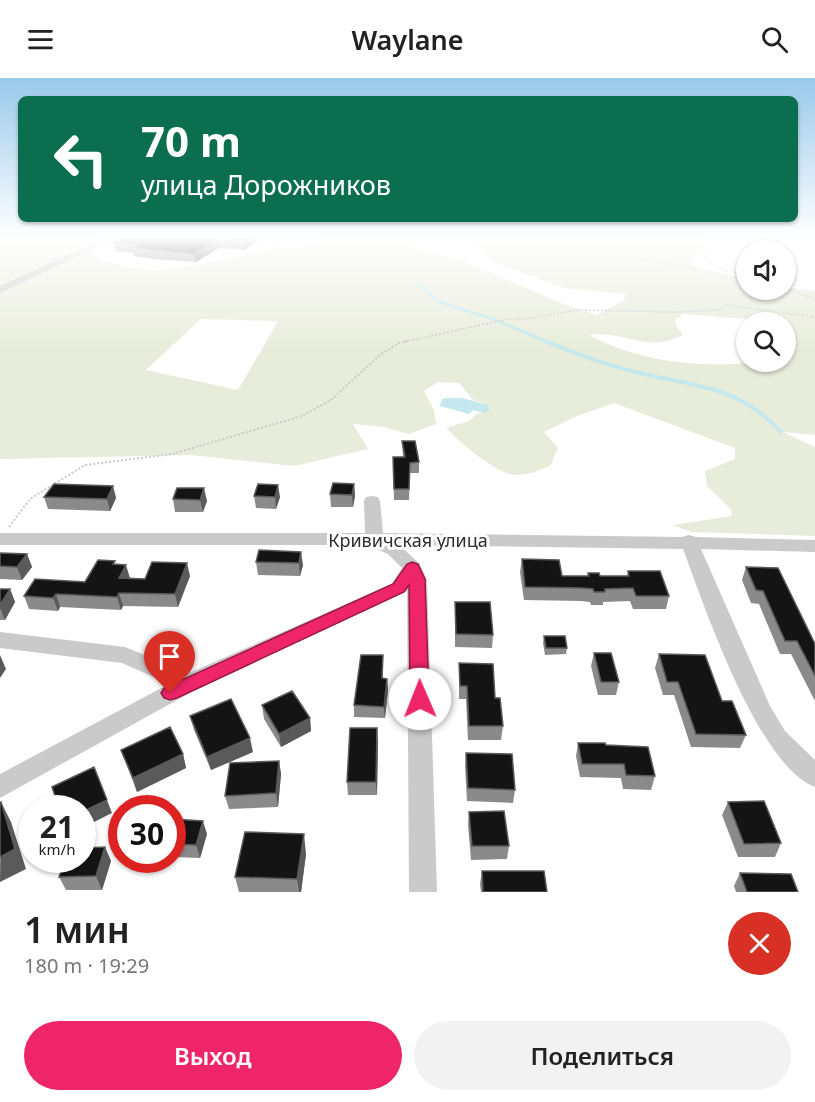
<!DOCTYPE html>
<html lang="ru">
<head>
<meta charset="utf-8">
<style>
	:root { --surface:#fff; --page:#f2f2f2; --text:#222; --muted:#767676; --accent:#ee2568 }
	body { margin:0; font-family:"Noto Sans",sans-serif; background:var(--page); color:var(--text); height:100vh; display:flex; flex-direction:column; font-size:22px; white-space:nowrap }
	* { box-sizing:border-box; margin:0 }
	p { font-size:20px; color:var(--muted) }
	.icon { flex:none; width:33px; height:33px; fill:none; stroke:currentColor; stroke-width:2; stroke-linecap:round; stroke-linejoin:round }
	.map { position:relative; height:814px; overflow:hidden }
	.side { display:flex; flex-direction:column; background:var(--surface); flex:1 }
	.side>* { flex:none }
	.banner { position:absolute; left:18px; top:18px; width:780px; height:126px; border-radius:9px; box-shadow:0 2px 4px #0004; background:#0b6e4f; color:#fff; overflow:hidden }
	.controls { position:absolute; left:736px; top:162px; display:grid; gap:12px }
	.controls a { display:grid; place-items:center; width:60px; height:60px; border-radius:50%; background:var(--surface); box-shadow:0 2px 4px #0004; font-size:30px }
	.speed { position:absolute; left:18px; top:717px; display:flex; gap:12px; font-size:30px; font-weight:700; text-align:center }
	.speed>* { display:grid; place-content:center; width:78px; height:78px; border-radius:50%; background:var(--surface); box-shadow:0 2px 4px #0004; line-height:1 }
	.speed small { font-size:15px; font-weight:400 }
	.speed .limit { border:9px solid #d22; background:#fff; color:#111 }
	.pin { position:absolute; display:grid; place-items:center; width:51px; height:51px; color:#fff; margin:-62px -26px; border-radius:50% 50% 50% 0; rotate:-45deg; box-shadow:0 0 6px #0007 }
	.pin .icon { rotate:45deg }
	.me { position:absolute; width:66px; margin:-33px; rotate:359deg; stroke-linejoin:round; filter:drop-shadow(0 0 4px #0008) }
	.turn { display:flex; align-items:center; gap:21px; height:126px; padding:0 24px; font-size:27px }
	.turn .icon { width:78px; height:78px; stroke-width:2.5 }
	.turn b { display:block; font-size:42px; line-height:51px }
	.round { display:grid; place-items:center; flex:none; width:63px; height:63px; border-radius:32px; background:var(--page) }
	.head { display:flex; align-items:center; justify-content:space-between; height:102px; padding:0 24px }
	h1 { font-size:36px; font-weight:600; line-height:45px }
	.cta { display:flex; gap:12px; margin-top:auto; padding:12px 24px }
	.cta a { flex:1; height:69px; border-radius:36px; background:var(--accent); color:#fff; font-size:24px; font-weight:600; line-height:69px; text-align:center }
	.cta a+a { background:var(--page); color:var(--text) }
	header { display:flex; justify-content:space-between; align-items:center; height:78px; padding:0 24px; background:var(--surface); font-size:27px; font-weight:600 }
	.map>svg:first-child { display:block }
</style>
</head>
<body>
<header><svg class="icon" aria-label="menu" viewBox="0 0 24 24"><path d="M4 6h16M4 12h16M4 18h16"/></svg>Waylane<svg class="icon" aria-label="search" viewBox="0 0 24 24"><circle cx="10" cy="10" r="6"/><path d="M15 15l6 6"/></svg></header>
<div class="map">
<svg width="815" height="814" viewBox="0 0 815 814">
	<rect width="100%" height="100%" fill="#fff"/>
	<path fill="#e8ecda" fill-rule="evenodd" d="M0 160H97L93 174 103 184 151 193 205 186 274 171 308 167 322 160H705L703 170 690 184 699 193 747 202V212H786V209L815 213V357L783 354 815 369V458L691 454 673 447 732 438 731 431 707 408 705 393 735 381V370L614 325 577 338 544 354 558 370 550 388C541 391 529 397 519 397 498 399 460 364 446 350L469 343 478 335H484L482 324 474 323 459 305 438 304 424 313 434 332 436 346 409 356 384 349 353 346 368 371 294 388 191 377 0 381ZM436 163 473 166 483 173 492 184 565 210 626 216 623 223 597 237 566 227 463 183 408 168ZM683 236 746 241 749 244H786V284C769 284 752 286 735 286 683 288 635 281 589 257 626 252 644 276 683 257L677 249 675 242ZM201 241 278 243 238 312 146 292Z"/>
	<path fill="#c4e8ed" d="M447 320H462L488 327 489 332 484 335 473 332 469 336 440 328 442 321Z"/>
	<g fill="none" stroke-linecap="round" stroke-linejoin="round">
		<path stroke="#c4e8ed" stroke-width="3" d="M418 207 439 224 496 242 547 264"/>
		<path stroke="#c4e8ed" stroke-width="4" d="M543 262C573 275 604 286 635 294 692 308 739 307 781 354"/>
		<path stroke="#cacaca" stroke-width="1.5" stroke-dasharray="2 2" stroke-linecap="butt" d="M714 160 704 178 713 188 747 199
			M565 166 747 201
			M786 211 815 221
			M404 264 508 241H525L578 232 678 234 718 232 726 227 815 239"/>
		<path stroke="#cacaca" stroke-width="2" stroke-dasharray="2 2" stroke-linecap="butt" d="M9 449 30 421 85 387 172 376 302 338 331 322 380 277 399 265 409 262"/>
		<path fill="#cacaca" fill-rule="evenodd" d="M105 160 113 162 0 215V208Z
			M372 418 378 419 380 423 383 455 682 459 689 457 696 459 815 462V474L701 471 770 628 785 653 815 682V709C758 688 704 527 683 471L399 467 419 485 427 502 437 814H409L407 513 197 611 0 720V696L169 606 122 585 0 570V554L125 569 189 595 392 506 402 490 388 476 367 467H0V455H365L364 423 366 419Z"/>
	</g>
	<path fill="#8a8a8a" d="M123 160H286L283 163 259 162 244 172 219 170 196 184 153 181 134 178 133 175 116 173 114 164Z
		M402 363 419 384V395H410L409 422H394L393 379H403Z
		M354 406 355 418 353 429H331L330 416Z
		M113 408 116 420 110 433 48 431 44 419Z
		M177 410 207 423 203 434H175L173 421Z
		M254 418 280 419 276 431 256 430Z
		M259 472 303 487 300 498 258 497 256 484Z
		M0 475 27 476 32 489 22 502 0 501Z
		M522 481 562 498H587L588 495 600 498H627L628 493 669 518 666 531H633L630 523 603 524V527H591L590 524 581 523 524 522 520 494Z
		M115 486 130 500 145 501 190 498 178 529 123 528 121 532 60 529 58 533 29 531 24 518 85 504Z
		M746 489 815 566V623L791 576H780L759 526 751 525 742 502Z
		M0 511H10L15 524 5 542H0Z
		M455 524 493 557 492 570 455 569Z
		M544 558 567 570 566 576 545 577 543 565Z
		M594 575 619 604 616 617H598L591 588Z
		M659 576 722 623 746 657 740 670 691 669 674 617H663L655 590Z
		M459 585 495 620 503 648 501 662H468L466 621H459Z
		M383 588V600L387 601 388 612 385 640 354 639V627Z
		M262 627 310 640 311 653 281 669 264 641Z
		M190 638 253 674 211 692 194 652Z
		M378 663 377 717H348L347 704Z
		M578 665 606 667 655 698 651 712 623 711 621 700 580 699 576 678Z
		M121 672 183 676 186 690 137 714Z
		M466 675 515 712 513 725 467 723 465 688Z
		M279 683 281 696 278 729 229 731 225 718Z
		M728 724 781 765 775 779H738L722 737Z
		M469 734 509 768 507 781 471 782 468 747Z
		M172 741 207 756 200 780 172 779Z
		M105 769 111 783 102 812H66L59 799Z
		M306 776 301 814H239L235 799Z
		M482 793 547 814H481L480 806Z
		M740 795 798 814H736L734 808Z"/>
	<path fill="#5a5a5a" d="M249 160H259V162L244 172 243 164Z
		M218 161 219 170 196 184 195 176Z
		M354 406 355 418 353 429 352 417Z
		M278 407 280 419 276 431 275 419Z
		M113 408 116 420 110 433 107 421Z
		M204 410 207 423 203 434 200 422Z
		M301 474 303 487 300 498 299 485Z
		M27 476 32 489 22 502 17 489Z
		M187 485 190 498 178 529 175 516Z
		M126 487 130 500H119Z
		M10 511 15 524 5 542 0 530V527Z
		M119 515 123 528 121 532 117 519Z
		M56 516 60 529 58 533 53 520Z
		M0 577 6 591 0 600Z
		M387 601 388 612 385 640 384 629Z
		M310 640 311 653 281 669 279 656Z
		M377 650 378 663 377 717 376 704Z
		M250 660 253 674 211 692 207 679Z
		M183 676 186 690 137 714 133 700Z
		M279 683 281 696 278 729 276 715Z
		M94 689 112 735 82 750V734Z
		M1 724 11 744 26 791 0 804Z
		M203 743 207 756 200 780 196 767Z
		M304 756 306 776 301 814H299L297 801Z
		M105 769 111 783 102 812 96 798Z"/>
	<path fill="#141414" stroke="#5a5a5a" stroke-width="1.5" d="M123 160H249L243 164 218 161 195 176 152 172 132 169 137 167 114 164Z
		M402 363H415L419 384 410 385 409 411H394L393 379H405Z
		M333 405 354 406 352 417 330 416Z
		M54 406 113 408 107 421 44 419Z
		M258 406 278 407 275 419 254 418Z
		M177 410H204L200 422 173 421Z
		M259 472 301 474 299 485 256 484Z
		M0 475 27 476 17 489 0 488Z
		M522 481 559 482 562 498H589L588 495H599L600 498H629L628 493H660L669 518H636L633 510 605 511V514H594L593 511 583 510 525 509Z
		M98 482 115 483 113 486 126 487 119 500 145 501 152 484 187 485 175 516 119 515 117 519 56 516 53 520 24 518 35 501 85 504Z
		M746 489 778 490 815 566V598L797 563H785L763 513 756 512Z
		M0 511H10L0 527Z
		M455 524H490L493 557 456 556Z
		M544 558H565L567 570H546Z
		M594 575H611L619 604H601Z
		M659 576 705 577 722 623H732L746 657 696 656 678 604H667Z
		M361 577H383L382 600 387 601 384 629 354 627Z
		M459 585 493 586 495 620H500L503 648H469L467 608H460Z
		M292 613 310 640 279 656 262 627Z
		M231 621 250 660 207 679 190 638Z
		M170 649 183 676 133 700 121 672Z
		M350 650H377L376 704H347Z
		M578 665H605L606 667 648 669 655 698 626 697 624 686H582Z
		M466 675 512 676 515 712 468 710Z
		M279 683 276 715 225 718 230 685Z
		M94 689 107 722 82 734V730H59L52 709Z
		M764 723 781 765 744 766 728 724Z
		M1 724 15 771 0 779V725Z
		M504 733 509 768H472L469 734Z
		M172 741 203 743 196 767 172 766Z
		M245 754 304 756 297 801 235 799Z
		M105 769 96 798 59 799 65 782H82V770Z
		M482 793H544L547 814H483Z
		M740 795 791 796 798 814H747Z"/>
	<linearGradient id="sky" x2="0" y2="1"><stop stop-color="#99c9ea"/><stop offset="0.58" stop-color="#fff"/><stop offset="1" stop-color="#fff" stop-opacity="0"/></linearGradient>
	<rect width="815" height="274" fill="url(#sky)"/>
	<path fill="#ee2568" stroke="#9b1844" stroke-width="1.5" d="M412 484 418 486 425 501 429 621 426 627 420 629 413 627 410 621 409 507 404 514 177 620 170 622 164 620 161 615 164 610 393 506 407 486Z"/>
	<g text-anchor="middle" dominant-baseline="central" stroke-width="6" stroke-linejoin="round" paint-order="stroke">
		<g font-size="18" fill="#2d2d2d" stroke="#fff">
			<text x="408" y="462">Кривичская улица</text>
		</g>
	</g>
</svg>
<div class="controls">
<a><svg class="icon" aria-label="sound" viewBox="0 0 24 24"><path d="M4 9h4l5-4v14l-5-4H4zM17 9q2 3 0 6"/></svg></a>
<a><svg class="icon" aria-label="search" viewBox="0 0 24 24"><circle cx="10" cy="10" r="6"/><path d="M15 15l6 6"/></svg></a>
</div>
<div class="speed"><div>21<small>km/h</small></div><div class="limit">30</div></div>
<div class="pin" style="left:170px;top:615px;background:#d93025"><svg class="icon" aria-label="arrive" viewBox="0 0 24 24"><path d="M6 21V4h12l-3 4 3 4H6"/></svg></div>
<svg class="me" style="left:420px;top:621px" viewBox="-20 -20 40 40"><circle r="19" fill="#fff"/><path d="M0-13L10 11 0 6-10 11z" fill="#ee2568"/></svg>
<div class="banner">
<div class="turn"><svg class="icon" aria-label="left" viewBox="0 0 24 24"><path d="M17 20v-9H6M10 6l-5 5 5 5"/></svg><div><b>70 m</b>улица Дорожников</div></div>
</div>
</div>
<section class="side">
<div class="head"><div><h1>1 мин</h1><p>180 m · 19:29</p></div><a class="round" style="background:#d93025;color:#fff"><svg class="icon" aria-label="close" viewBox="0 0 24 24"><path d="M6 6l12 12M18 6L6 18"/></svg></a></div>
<div class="cta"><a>Выход</a><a>Поделиться</a></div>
</section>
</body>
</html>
